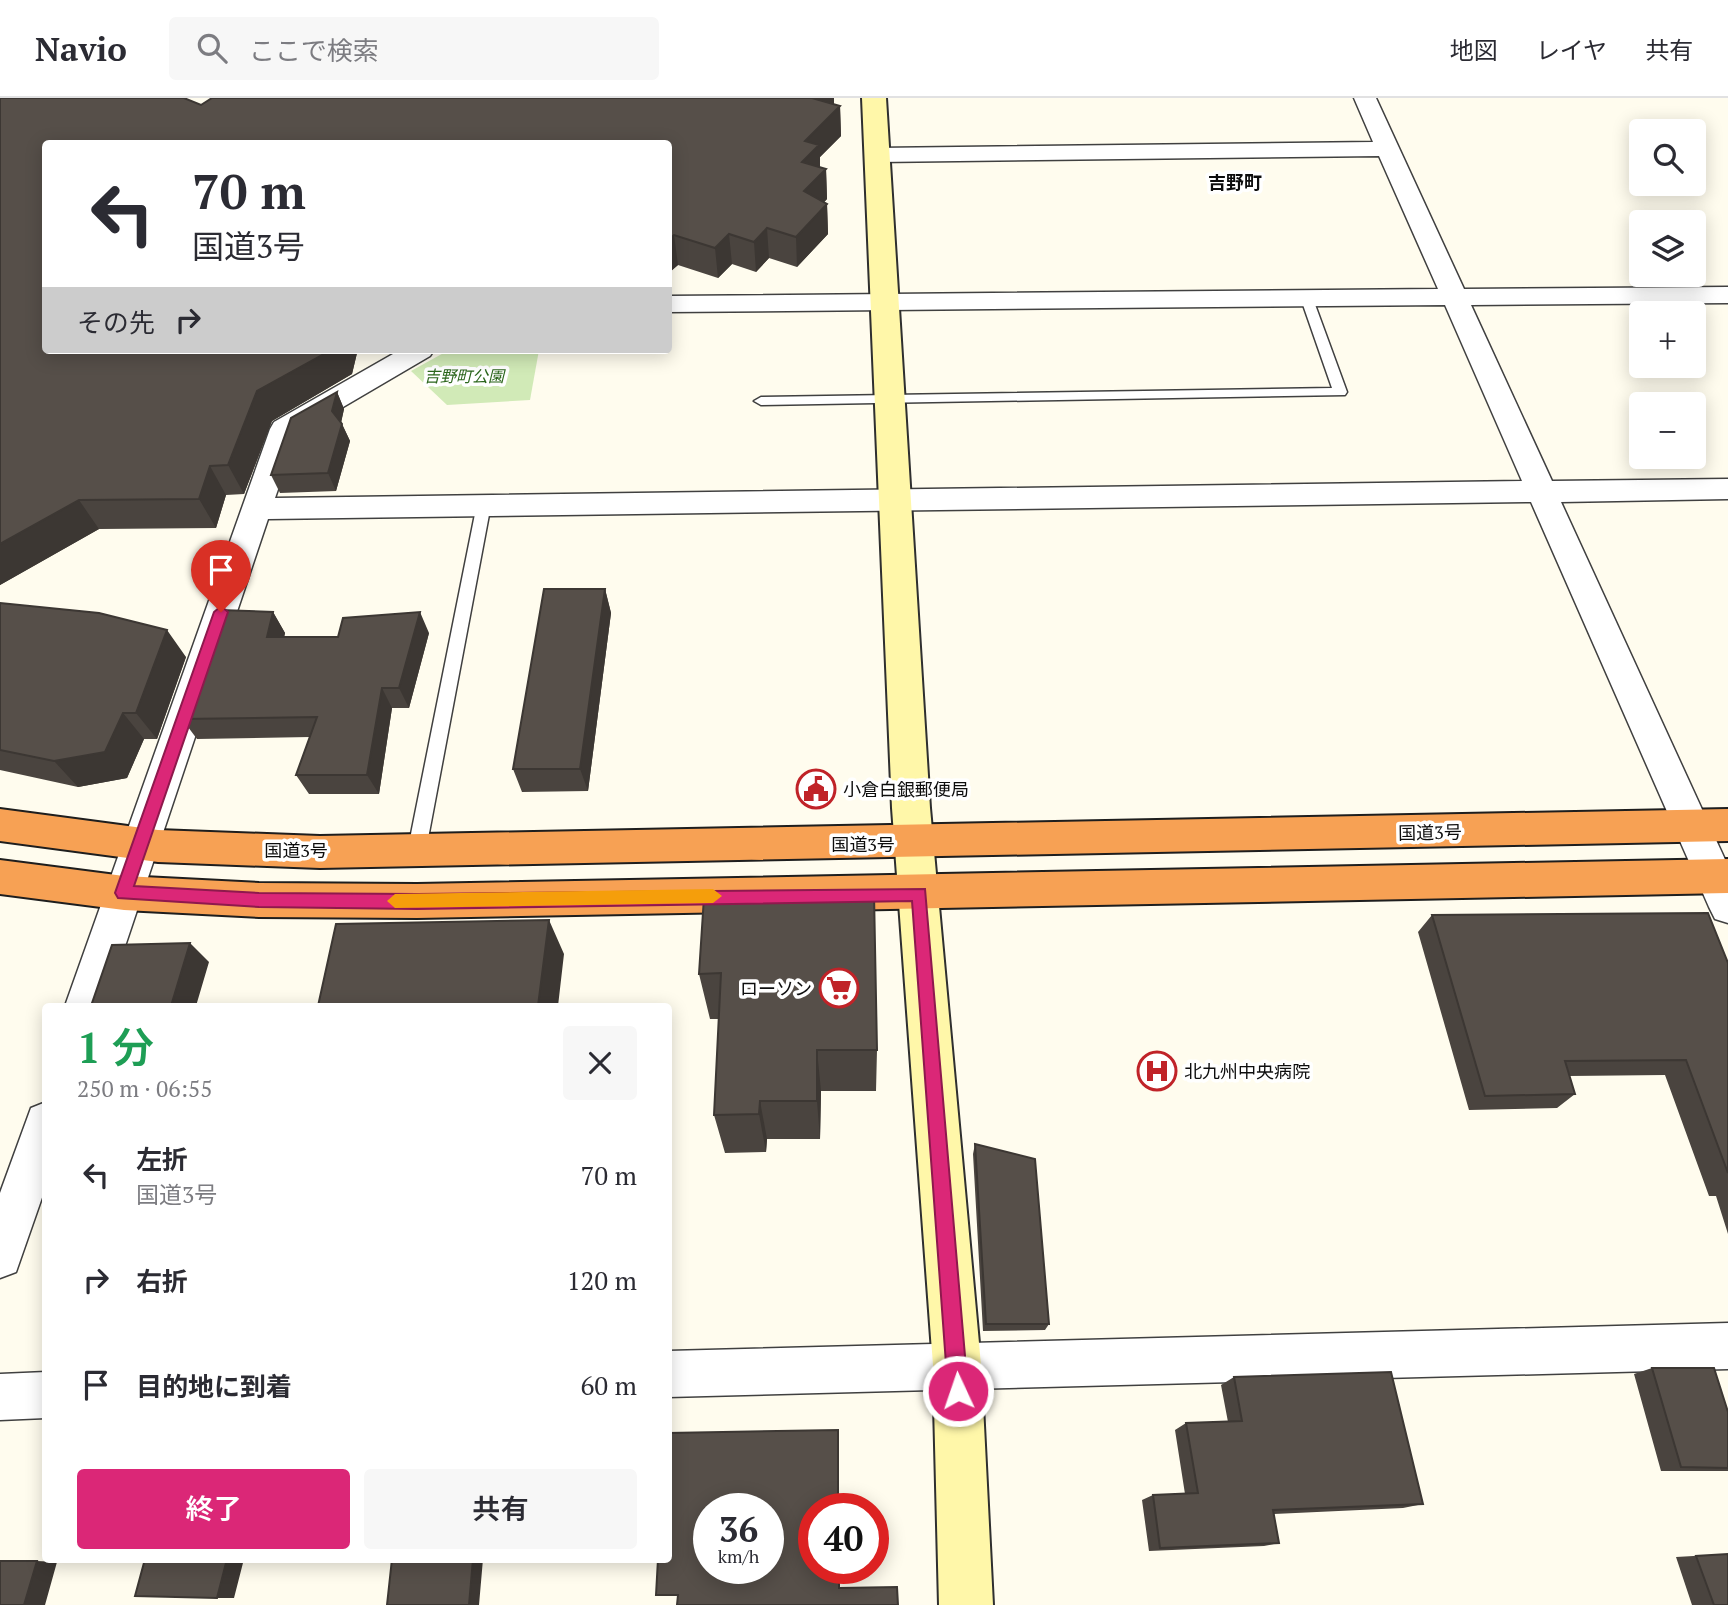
<!DOCTYPE html>
<html lang="ja">
<head>
<meta charset="utf-8">
<style>
	:root { --surface:#fff; --page:#f7f7f7; --text:#2b2b33; --muted:#7c7c81; --line:#e1e1e2; --accent:#db2777 }
	body { margin:0; font-family:"PT Serif","Noto Sans JP",serif; background:var(--page); color:var(--text); height:100vh; display:flex; flex-direction:column; font-size:26px; white-space:nowrap }
	* { box-sizing:border-box; margin:0 }
	p { font-size:23px; color:var(--muted) }
	.icon { flex:none; width:38px; height:38px; fill:none; stroke:currentColor; stroke-width:2; stroke-linecap:round; stroke-linejoin:round }
	.map { position:relative; flex:1; overflow:hidden }
	.side { position:absolute; left:42px; top:905px; width:630px; height:560px; display:flex; flex-direction:column; background:var(--surface); border-radius:7px; box-shadow:0 4px 18px #0003 }
	.side>* { flex:none }
	.guide { position:absolute; left:42px; top:42px; width:630px; height:214px; border-radius:7px; box-shadow:0 4px 18px #0003; background:#fff; color:var(--text); overflow:hidden }
	.buttons { position:absolute; left:1629px; top:21px; display:grid; gap:14px }
	.buttons a { display:grid; place-items:center; width:77px; height:77px; border-radius:7px; background:var(--surface); box-shadow:0 4px 18px #0003; font-size:35px }
	.speed { position:absolute; left:693px; top:1395px; display:flex; gap:14px; font-size:35px; font-weight:700; text-align:center }
	.speed>* { display:grid; place-content:center; width:91px; height:91px; border-radius:50%; background:var(--surface); box-shadow:0 4px 18px #0003; line-height:1 }
	.speed small { font-size:18px; font-weight:400 }
	.speed .limit { border:10px solid #d22; background:#fff; color:#111 }
	.pin { position:absolute; display:grid; place-items:center; width:60px; height:60px; color:#fff; margin:-72px -30px; border-radius:50% 50% 50% 0; rotate:-45deg; box-shadow:0 0 7px #0007 }
	.pin .icon { rotate:45deg }
	.me { position:absolute; width:77px; margin:-38px; rotate:357deg; stroke-linejoin:round; filter:drop-shadow(0 0 5px #0008) }
	.turn { display:flex; align-items:center; gap:24px; height:147px; padding:0 35px; font-size:32px }
	.turn .icon { width:91px; height:91px; stroke-width:2.5 }
	.turn b { display:block; font-size:49px; line-height:60px }
	.then { display:flex; align-items:center; height:66px; padding:0 35px; background:#0003; gap:14px; font-size:26px }
	.round { display:grid; place-items:center; flex:none; width:74px; height:74px; border-radius:7px; background:var(--page) }
	.head { display:flex; align-items:center; justify-content:space-between; height:119px; padding:0 35px }
	h1 { font-size:42px; font-weight:600; line-height:52px; color:#1e9e55 }
	.action { display:flex; gap:14px; margin-top:auto; padding:14px 35px }
	.action a { flex:1; height:80px; border-radius:7px; background:var(--accent); color:#fff; font-size:28px; font-weight:600; line-height:80px; text-align:center }
	.action a+a { background:var(--page); color:var(--text) }
	ul { padding:0; list-style:none }
	li { display:flex; align-items:center; gap:21px; height:105px; padding:0 35px }
	li div { flex:1 }
	li b { display:block; font-size:26px }
	li em { font-style:normal }
	header { display:flex; align-items:center; gap:42px; box-sizing:border-box; height:98px; padding:0 35px; background:var(--surface); border-bottom:2px solid var(--line) }
	header strong { font-size:33px }
	nav { display:flex; gap:38px; margin-inline-start:auto; font-size:24px }
	.search { width:490px; height:63px; background:var(--page); display:flex; align-items:center; gap:18px; box-sizing:border-box; padding:0 24px; border-radius:7px; color:var(--muted); font-size:26px }
	.map>svg:first-child { display:block }
</style>
</head>
<body>
<header>
<strong>Navio</strong>
<div class="search"><svg class="icon" aria-label="search" viewBox="0 0 24 24"><circle cx="10" cy="10" r="6"/><path d="M15 15l6 6"/></svg>ここで検索</div>
<nav><a>地図</a><a>レイヤ</a><a>共有</a></nav>
</header>
<div class="map">
<svg width="1728" height="1507" viewBox="0 0 1728 1507">
	<rect width="100%" height="100%" fill="#fffcee"/>
	<path fill="#d1eab7" d="M449 252H539L530 302 447 307 411 273Z"/>
	<g fill="none" stroke-linecap="round" stroke-linejoin="round">
		<defs>
			<path id="lane" d="M1307 197 1313 201 1347 294 1345 297 761 307 754 303 761 299 1332 290 1301 201Z
				M484 401 491 406 426 751 423 756H411L408 751 477 406Z"/>
			<path id="street" d="M1354 0H1376L1464 191 1728 189V205L1471 207 1552 383 1728 381V401L1561 404 1728 768V825L1715 821 1709 809 1531 404 268 421 105 908H65L270 331 274 324 400 252H434L430 258 297 336 275 400 1522 383 1445 207 668 214V198L1438 191 1379 58 878 64 870 62 866 57 870 52 878 50 1373 44Z
				M46 1004V1088L16 1174 0 1180V1095L31 1010Z
				M1728 1225V1271L668 1299V1253Z
				M46 1274V1320L0 1322V1276Z"/>
			<path id="secondary" d="M862 0H886L930 710 981 1267 993 1507H939L933 1267 892 710Z"/>
			<path id="highway" d="M0 711 158 732 320 738 1728 711V743L320 770 158 764 0 743Z
				M1728 761V795L417 820 259 819 124 812 0 796V762L124 778 259 785 417 786Z"/>
		</defs>
		<use href="#lane" stroke="#404040" stroke-width="3"/>
		<use href="#street" stroke="#404040" stroke-width="3"/>
		<use href="#secondary" stroke="#2f2f2f" stroke-width="4"/>
		<use href="#highway" stroke="#1e1e1e" stroke-width="4"/>
		<use href="#lane" fill="#fff" fill-rule="evenodd"/>
		<use href="#street" fill="#fff" fill-rule="evenodd"/>
		<use href="#secondary" fill="#fff7a9" fill-rule="evenodd"/>
		<use href="#highway" fill="#f7a154" fill-rule="evenodd"/>
	</g>
	<path fill="#4a443f" d="M0 0H184L201 7 212 0H834V6L840 8 841 38 820 59V69L826 71 827 101 824 104 827 106 828 136 797 169 769 160 756 174 732 166 718 180 678 167 668 175V46H46V252H361L357 255 352 276 272 323 244 396 226 397 216 430 99 431 0 487Z
		M337 294 344 311 341 324 350 343 336 393 280 395 271 377Z
		M605 491 611 515 588 693 522 694 513 671Z
		M0 505 186 559 157 641H144L127 680 78 689 0 672Z
		M273 514 285 535 284 539H338L429 535 409 610H392L379 696H309L296 677 310 639 197 641 182 621Z
		M704 799 877 952 876 993H821L820 1041H767L766 1054 725 1055 714 1017 719 921H710L699 876Z
		M1432 817 1728 865V1136L1716 1098H1709L1665 977 1569 978 1575 996 1557 1010 1469 1012 1418 834Z
		M975 1046 1049 1226 1045 1232 983 1233 973 1056Z
		M1652 1270 1728 1314V1373H1661L1634 1276Z
		M1234 1279 1423 1406 1403 1410 1274 1416 1279 1445 1264 1448 1149 1453 1142 1402 1153 1397 1185 1396 1175 1332 1186 1325 1228 1324 1221 1287Z
		M1728 1456V1507H1692L1676 1459Z"/>
	<path fill="#3c3733" d="M809 0H834V7Z
		M840 8 841 38 820 59V77L802 64 805 43Z
		M826 71 827 101 806 123 804 93Z
		M827 106 828 136 797 169 796 139Z
		M767 130 769 160 756 174 754 144Z
		M729 136 732 166 718 180 715 150Z
		M674 137 678 167 669 175 668 142Z
		M331 252H361L357 255 352 276 272 323 244 396 228 367 257 293Z
		M337 294 344 311 340 330 332 313Z
		M342 326 350 343 336 393 328 375Z
		M210 368 226 397 216 430 199 401Z
		M79 402 99 431 0 487V446Z
		M605 491 611 515 588 693 580 671Z
		M273 514 285 535 280 560 267 539Z
		M420 514 429 535 409 610 399 590Z
		M167 532 186 559 157 641 136 615Z
		M382 590 392 610 379 696 367 677Z
		M123 615 144 641 127 680 78 689 54 663Z
		M549 822 564 856 558 908H538Z
		M190 845 209 864 196 908H171Z
		M817 952 821 993 820 1041 817 1003Z
		M760 1003 767 1041 766 1054 759 1016Z
		M838 1332 839 1339V1410H838Z
		M227 1461H244L234 1500H217Z
		M473 1461H483L479 1507H469Z
		M37 1463 57 1464 45 1507H24Z"/>
	<path fill="#564f49" stroke="#3c3733" stroke-width="2" fill-rule="evenodd" d="M0 0H184L201 7 212 0H812L840 8 805 43 819 47 802 64 826 71 804 93 827 106 796 139 767 130 754 144 729 136 715 150 674 137 668 142V46H46V252H331L257 293 228 367 210 368 199 401 79 402 0 446Z
		M337 294 332 313 342 326 328 375 271 377 291 320Z
		M544 491H605L580 671H513Z
		M0 505 99 515 167 532 136 615H123L105 654 54 663 0 652Z
		M220 512 273 514 267 539H338L343 520 420 514 399 590H382L367 677H296L317 619 182 621Z
		M874 796 877 952H817V1003H760L759 1016 714 1017 721 875 699 876 704 799Z
		M1708 815 1728 865V1075L1686 962 1565 963 1575 996 1485 998 1432 817Z
		M549 822 538 908H318L336 826Z
		M190 845 171 908H91L112 847Z
		M975 1046 1035 1061 1049 1226H986Z
		M1652 1270H1714L1728 1314V1370L1681 1369Z
		M1391 1274 1423 1406 1273 1412 1279 1445 1160 1450 1153 1397 1198 1395 1186 1325 1242 1323 1234 1279Z
		M838 1332V1410H814V1470H839V1490L897 1489 898 1507H677L678 1497H656L658 1461H668V1335ZM709 1410H768V1470H709Z
		M1728 1456V1507H1714L1696 1458Z
		M145 1461H227L217 1500 135 1498Z
		M392 1461H473L469 1507H387Z
		M0 1463H37L24 1507H0Z"/>
	<path fill="#db2777" stroke="#8e194d" stroke-width="2" d="M221 508 228 514 134 788 259 795 417 796 925 791 968 1293 965 1301 958 1304 951 1301 948 1293 912 803 417 811 259 809 118 800 115 795 214 514Z"/>
	<path fill="#f59e0b" d="M713 791 722 798 713 805 395 810 387 803 395 796Z"/>
	<defs>
		<symbol id="civic-ring" viewBox="-11 -11 22 22"><circle r="9.5" fill="#fff" stroke="#c02328" stroke-width="1.5"/><path d="M-.6-6.5H3V-4.5H.6V-3L4-1V1h2V6H-6V1h2V-1L-.6-3ZM-1.2 2.5V6h2.4V2.5Z" fill="#c02328"/></symbol>
		<symbol id="supermarket-ring" viewBox="-11 -11 22 22"><circle r="9.5" fill="#fff" stroke="#c02328" stroke-width="1.5"/><path d="M-6-5.5h2.5l.6 2H6L4.5 2H-2.5L-4.4-4H-6ZM-1.5 3.2a1.3 1.3 0 1 0 .1 0ZM3 3.2a1.3 1.3 0 1 0 .1 0Z" fill="#c02328"/></symbol>
		<symbol id="hospital-ring" viewBox="-11 -11 22 22"><circle r="9.5" fill="#fff" stroke="#c02328" stroke-width="1.5"/><path d="M-5-5h3v3.5h4V-5h3V5h-3V1.5h-4V5h-3Z" fill="#c02328"/></symbol>
	</defs>
	<g fill-rule="evenodd">
		<use href="#civic-ring" x="794" y="669" width="44" height="44"/>
		<use href="#supermarket-ring" x="817" y="868" width="44" height="44"/>
		<use href="#hospital-ring" x="1135" y="951" width="44" height="44"/>
	</g>
	<g text-anchor="middle" dominant-baseline="central" stroke-width="7" stroke-linejoin="round" paint-order="stroke">
		<g font-size="16" font-style="italic" fill="#2b661c" stroke="#fff">
			<text x="464" y="278">吉野町公園</text>
		</g>
		<g font-size="18" font-weight="bold" fill="#0d0d0d" stroke="#fff">
			<text x="1235" y="84">吉野町</text>
		</g>
		<g font-size="18" fill="#0d0d0d" stroke="#fff" text-anchor="start">
			<text x="843" y="691">小倉白銀郵便局</text>
			<text x="812" y="890" text-anchor="end">ローソン</text>
			<text x="1184" y="973">北九州中央病院</text>
		</g>
		<g font-size="18" fill="#0d0d0d" stroke="#fff">
			<text transform="translate(1430 734) rotate(-1)">国道3号</text>
			<text x="863" y="746">国道3号</text>
			<text x="296" y="752">国道3号</text>
		</g>
	</g>
</svg>
<div class="buttons">
<a><svg class="icon" aria-label="search" viewBox="0 0 24 24"><circle cx="10" cy="10" r="6"/><path d="M15 15l6 6"/></svg></a>
<a><svg class="icon" aria-label="layers" viewBox="0 0 24 24"><path d="M12 4l9 5-9 5-9-5zM3 14l9 5 9-5"/></svg></a>
<a>+</a>
<a>−</a>
</div>
<div class="speed"><div>36<small>km/h</small></div><div class="limit">40</div></div>
<div class="pin" style="left:221px;top:514px;background:#d93025"><svg class="icon" aria-label="arrive" viewBox="0 0 24 24"><path d="M6 21V4h12l-3 4 3 4H6"/></svg></div>
<svg class="me" style="left:958px;top:1293px" viewBox="-20 -20 40 40"><circle r="17" fill="#db2777" stroke="#fff" stroke-width="3"/><path d="M0-11L8 9 0 5-8 9z" fill="#fff"/></svg>
<div class="guide">
<div class="turn"><svg class="icon" aria-label="left" viewBox="0 0 24 24"><path d="M17 20v-9H6M10 6l-5 5 5 5"/></svg><div><b>70 m</b>国道3号</div></div>
<div class="then">その先<svg class="icon" aria-label="right" viewBox="0 0 24 24"><path d="M7 20v-9h11M14 6l5 5-5 5"/></svg></div>
</div>
<section class="side">
<div class="head"><div><h1>1 分</h1><p>250 m · 06:55</p></div><a class="round"><svg class="icon" aria-label="close" viewBox="0 0 24 24"><path d="M6 6l12 12M18 6L6 18"/></svg></a></div>
<ul>
<li><svg class="icon" aria-label="left" viewBox="0 0 24 24"><path d="M17 20v-9H6M10 6l-5 5 5 5"/></svg><div><b>左折</b><p>国道3号</p></div><em>70 m</em></li>
<li><svg class="icon" aria-label="right" viewBox="0 0 24 24"><path d="M7 20v-9h11M14 6l5 5-5 5"/></svg><div><b>右折</b></div><em>120 m</em></li>
<li><svg class="icon" aria-label="arrive" viewBox="0 0 24 24"><path d="M6 21V4h12l-3 4 3 4H6"/></svg><div><b>目的地に到着</b></div><em>60 m</em></li>
</ul>
<div class="action"><a>終了</a><a>共有</a></div>
</section>
</div>
</body>
</html>
